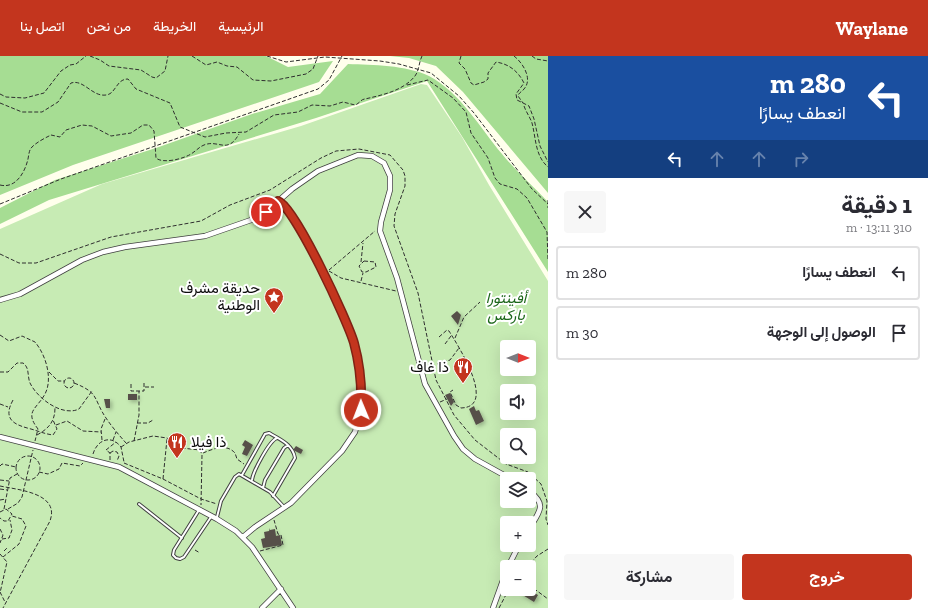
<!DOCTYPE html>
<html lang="ar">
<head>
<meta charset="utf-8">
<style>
	:root { --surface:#fff; --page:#f7f7f7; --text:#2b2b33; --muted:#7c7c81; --line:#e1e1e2; --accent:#c3351e }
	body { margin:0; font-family:"Zilla Slab",Vazirmatn,serif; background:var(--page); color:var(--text); direction:rtl; height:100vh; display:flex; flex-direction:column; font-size:15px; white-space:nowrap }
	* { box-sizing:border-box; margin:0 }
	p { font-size:13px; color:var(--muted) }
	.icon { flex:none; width:22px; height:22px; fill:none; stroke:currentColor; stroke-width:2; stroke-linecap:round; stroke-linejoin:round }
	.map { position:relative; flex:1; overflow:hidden; direction:ltr }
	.panel { display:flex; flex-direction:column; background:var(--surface); width:380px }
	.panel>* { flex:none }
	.top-card { background:#1a4fa0; color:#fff; overflow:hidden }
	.needle { width:26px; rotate:90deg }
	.buttons { position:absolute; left:500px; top:284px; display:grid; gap:8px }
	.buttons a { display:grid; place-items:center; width:36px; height:36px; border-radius:4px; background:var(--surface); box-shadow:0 4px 16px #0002; font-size:20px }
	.pin { position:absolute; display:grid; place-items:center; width:34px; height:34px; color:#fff; margin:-17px; border:2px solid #fff; border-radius:50%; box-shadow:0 1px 4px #0007 }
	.me { position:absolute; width:44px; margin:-22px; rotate:359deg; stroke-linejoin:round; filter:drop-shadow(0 0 3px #0008) }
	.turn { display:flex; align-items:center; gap:14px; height:84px; padding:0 16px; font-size:18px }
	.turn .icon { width:52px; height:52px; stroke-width:2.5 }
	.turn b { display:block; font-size:28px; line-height:34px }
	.lanes { display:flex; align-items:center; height:38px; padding:0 16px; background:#0003; justify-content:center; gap:20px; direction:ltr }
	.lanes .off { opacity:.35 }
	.round { display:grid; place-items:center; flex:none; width:42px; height:42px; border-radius:4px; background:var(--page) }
	.summary { display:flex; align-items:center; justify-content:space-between; height:68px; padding:0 16px }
	h1 { font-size:24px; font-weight:700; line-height:30px }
	.primary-button { display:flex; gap:8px; margin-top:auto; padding:8px 16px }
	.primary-button a { flex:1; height:46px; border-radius:4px; background:var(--accent); color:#fff; font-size:16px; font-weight:700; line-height:46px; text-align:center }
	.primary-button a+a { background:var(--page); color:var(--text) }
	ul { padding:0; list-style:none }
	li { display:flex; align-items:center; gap:12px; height:54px; margin:0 8px 6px; padding:0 8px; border:2px solid var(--line); border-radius:4px }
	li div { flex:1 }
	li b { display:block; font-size:15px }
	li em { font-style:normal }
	header { display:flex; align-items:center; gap:24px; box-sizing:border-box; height:56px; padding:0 20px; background:var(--accent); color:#fff }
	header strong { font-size:19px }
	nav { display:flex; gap:22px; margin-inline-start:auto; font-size:14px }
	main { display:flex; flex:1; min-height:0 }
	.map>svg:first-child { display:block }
</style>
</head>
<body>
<header>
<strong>Waylane</strong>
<nav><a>الرئيسية</a><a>الخريطة</a><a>من نحن</a><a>اتصل بنا</a></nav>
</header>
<main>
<section class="panel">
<div class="top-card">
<div class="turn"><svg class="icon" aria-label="left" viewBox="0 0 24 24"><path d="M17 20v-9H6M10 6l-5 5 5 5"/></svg><div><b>280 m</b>انعطف يسارًا</div></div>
<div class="lanes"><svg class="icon" aria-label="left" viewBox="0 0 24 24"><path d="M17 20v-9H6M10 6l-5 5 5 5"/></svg><svg class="icon off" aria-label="ahead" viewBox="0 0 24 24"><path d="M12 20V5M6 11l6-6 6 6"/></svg><svg class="icon off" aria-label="ahead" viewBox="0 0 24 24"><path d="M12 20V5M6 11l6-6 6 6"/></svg><svg class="icon off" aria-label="right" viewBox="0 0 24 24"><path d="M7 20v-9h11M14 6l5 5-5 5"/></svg></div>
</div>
<div class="summary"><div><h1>1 دقيقة</h1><p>310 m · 13:11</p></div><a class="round"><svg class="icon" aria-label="close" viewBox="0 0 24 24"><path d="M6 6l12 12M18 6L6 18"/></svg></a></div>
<ul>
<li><svg class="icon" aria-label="left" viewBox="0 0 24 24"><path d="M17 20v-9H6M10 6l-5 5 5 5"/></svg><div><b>انعطف يسارًا</b></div><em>280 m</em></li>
<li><svg class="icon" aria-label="arrive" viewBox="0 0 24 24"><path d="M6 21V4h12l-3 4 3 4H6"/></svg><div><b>الوصول إلى الوجهة</b></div><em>30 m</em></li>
</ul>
<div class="primary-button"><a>خروج</a><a>مشاركة</a></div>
</section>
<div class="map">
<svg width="548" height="552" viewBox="0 0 548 552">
	<defs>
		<filter id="shadow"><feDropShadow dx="2" dy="2" stdDeviation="2" flood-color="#0004"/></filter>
	</defs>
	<rect width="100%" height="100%" fill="#ffffec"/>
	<path fill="#c7ebb4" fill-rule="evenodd" d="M421 28 427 29 462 81 489 129 548 225V552H0V173L102 128 301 70ZM507 291H529V313H507ZM507 335H529V357H507ZM507 379H529V401H507ZM507 423H529V445H507ZM507 467H529V489H507ZM507 511H529V533H507Z"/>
	<path fill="#a6dd93" d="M0 0H266L288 11 333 5 319 26 73 109 0 139Z
		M390 0H548V137L463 36 436 10 409 2Z
		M348 8C373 9 406 9 429 20 460 36 480 72 502 98 516 115 533 130 548 146V216L427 25 316 62 49 144 0 168V152L55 124 156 92 252 58 320 38Z"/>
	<path fill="#565049" filter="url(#shadow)" d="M457 255 461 259 458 269 451 260Z
		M450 337 454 346 451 350 445 339Z
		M128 338H137V344H128Z
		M104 343H110V352H106Z
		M474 350 476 355 479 354 484 365 476 369 469 353Z
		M245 384 253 389 247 400 242 398 245 391 242 389Z
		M296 390 303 394 301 398 293 394Z
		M270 472V474L275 473 276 480 280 479 282 489 263 492 261 483 265 482 264 476 269 475Z
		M524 533H528L538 539 534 546 521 538Z"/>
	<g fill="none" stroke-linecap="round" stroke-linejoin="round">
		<defs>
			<path id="lane" d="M242 419 265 378 269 377C280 383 293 389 295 402L273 440
				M252 424C253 416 269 385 277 382
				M263 432 265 424 284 392 288 389
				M139 448 182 482
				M199 454 174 494 173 499 176 502 180 503 184 501 211 461
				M217 461 221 445 235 421 239 418 270 436 284 451"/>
			<path id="street" d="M0 244 20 238 82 204 103 196 125 191 205 180 254 163 266 156 292 133 318 115 358 99 372 100 384 107 390 120V134L381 166 380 175 397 222 425 328 454 380 463 393 475 403 511 423
				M0 381 119 411 217 463 236 475 252 491 293 552
				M529 435C548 449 539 456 529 473
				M243 481 255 471 291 447 342 395 355 376 361 354 360 313 350 274 306 184 284 149 278 145
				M508 511 519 489
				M262 552 281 533
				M493 552 507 513"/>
		</defs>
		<use href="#lane" stroke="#404040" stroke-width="4"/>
		<use href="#street" stroke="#404040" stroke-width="6"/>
		<path stroke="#2f2f2f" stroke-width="1" stroke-dasharray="4 2" stroke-linecap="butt" d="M90 0 100 4 109 10 141 14 152 21 156 22 165 15 168 0
			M192 0 206 9 217 6 227 10 237 11 253 24 271 25 306 18 313 13 318 0
			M267 0 286 6 325 1 380 5 399 8 431 17 459 40 474 57 532 133 548 148
			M461 0 459 7 465 13 471 27 474 29 484 26 488 23V17L496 6C509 8 518 15 524 27L516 38 517 44 529 50 534 63 540 90 548 106
			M514 0C523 7 533 23 524 33 522 36 519 36 518 40L523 47
			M532 0 536 3 548 5
			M407 29 428 24 453 42 466 56 471 77 488 102 495 122 500 128 517 133 527 142 547 176 548 204
			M0 38 6 41 25 42 44 37 61 15 70 9 76 8 86 0
			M0 47 22 56H42L58 46 71 27C84 23 92 41 106 39 116 38 116 23 128 23L136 33 170 47 180 71 205 81 226 77 246 76 274 59 298 56 312 49 330 50 343 46 355 49C359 48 361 43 365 43 382 39 403 35 415 20 419 15 419 6 422 0
			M524 50C526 56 530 61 532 67 536 82 535 100 548 111
			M0 129C16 133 25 116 28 103 29 98 29 94 32 91 37 86 45 82 51 79L60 81 66 74 82 69 92 70 111 80 131 77 143 69H149L154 75 156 102C163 108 183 103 191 98 196 95 199 91 204 89 219 83 227 99 239 78
			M548 144V152
			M0 148 61 123 318 33 329 24 342 0
			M0 198 19 207H36L111 181 201 165 230 149 270 134 321 102 336 95 359 93 390 99 403 114 405 120V130L395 158 394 170 418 237 436 324 454 359 475 384 506 408 528 416 541 428 547 445 546 463 548 469
			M364 205 375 206 376 211 366 216H362L359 210Z
			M361 206 363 187
			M329 214 375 175
			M329 215 341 222 396 235
			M361 225 363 217
			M0 279 9 285 22 280 35 286C46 299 53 323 45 338 37 353 24 355 38 373L35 385
			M439 281 447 274 449 275C457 288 498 351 461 352L456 349 450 336 453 334
			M455 282 464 261 480 246
			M445 288 451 280
			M437 308 450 304 459 292
			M0 316H8L17 307H23C30 312 27 320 30 327 37 342 62 361 79 353L92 335
			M49 316 58 325H64
			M64 327a5 5 0 1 1 10 0a5 5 0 1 1-10 0Z
			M74 327C100 337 93 343 106 362 112 371 119 379 126 387
			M131 328V335H144V326
			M145 331H154
			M13 344C2 364 15 369 31 373 38 375 45 378 53 379L57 373 53 364
			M440 346 447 343
			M0 348 8 351
			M137 367H148L153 364
			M56 369 67 365 83 375 101 376
			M37 379C48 373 55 366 55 352
			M102 384 101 373 105 363
			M113 384 116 376
			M134 385 139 359V335
			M121 391 129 386 153 380 167 382 181 392 200 394 202 399 201 449
			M110 397 113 395 117 396 119 400 117 405
			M203 397C213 393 226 387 235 397L237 403 244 408
			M93 398C97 384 111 378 121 391L124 406
			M16 412a12 12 0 1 1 24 0a12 12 0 1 1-24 0Z
			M110 404V397L106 394 116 386
			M124 407 163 423 201 443 217 448
			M0 410 2 408 16 411
			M39 416 48 418 59 413 62 407 80 410 83 407
			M163 423 167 383
			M0 424 9 425
			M0 430C19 434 60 437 50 465L3 552
			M0 433 7 434
			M0 444 6 443
			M4 453 10 422 17 418
			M8 453 18 447 22 441 33 394
			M0 456 6 453 12 458 8 465H4L0 462
			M0 473 3 479 0 487
			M2 483 9 482 12 474 10 464
			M195 494 200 497
			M4 495 8 491
			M260 495 283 489 281 479 278 478 274 464
			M0 498 7 506 0 537
			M3 501 19 488 26 470 22 463 12 460
			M527 511 537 500 548 493
			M529 529 548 543
			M0 536 5 546
			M499 552 509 533"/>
		<use href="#lane" stroke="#fff" stroke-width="2"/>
		<use href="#street" stroke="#fff" stroke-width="4.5"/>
	</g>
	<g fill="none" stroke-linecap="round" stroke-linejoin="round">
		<defs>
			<path id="route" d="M266 156 278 145C295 151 348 266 354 287 360 309 362 332 361 354"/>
		</defs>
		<use href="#route" stroke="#7f2214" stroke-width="10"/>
		<use href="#route" stroke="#c3351e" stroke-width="7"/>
	</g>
	<defs>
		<symbol id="sight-pin" viewBox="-11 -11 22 30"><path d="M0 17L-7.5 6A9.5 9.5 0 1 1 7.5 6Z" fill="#c3351e" stroke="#fff"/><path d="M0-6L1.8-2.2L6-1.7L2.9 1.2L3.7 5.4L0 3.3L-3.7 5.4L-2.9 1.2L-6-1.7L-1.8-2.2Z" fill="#fff"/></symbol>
		<symbol id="restaurant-pin" viewBox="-11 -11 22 30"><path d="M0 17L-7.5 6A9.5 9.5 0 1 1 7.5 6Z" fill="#c3351e" stroke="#fff"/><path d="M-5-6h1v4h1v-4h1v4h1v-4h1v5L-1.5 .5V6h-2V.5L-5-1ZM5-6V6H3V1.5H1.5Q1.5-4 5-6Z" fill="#fff"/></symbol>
	</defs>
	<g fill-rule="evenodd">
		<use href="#sight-pin" x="263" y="230" width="22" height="30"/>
		<use href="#restaurant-pin" x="452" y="300" width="22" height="30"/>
		<use href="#restaurant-pin" x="166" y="375" width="22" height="30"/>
	</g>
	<g text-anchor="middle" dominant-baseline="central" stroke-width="4" stroke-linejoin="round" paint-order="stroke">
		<g font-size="15" fill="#0d0d0d" stroke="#fff" text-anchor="end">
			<text x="260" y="232">حديقة مشرف<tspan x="260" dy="17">الوطنية</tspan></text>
			<text x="449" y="311">ذا غاف</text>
			<text x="191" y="386" text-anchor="start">ذا فيلا</text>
		</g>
		<g font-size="15" font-style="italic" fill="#1c671a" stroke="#fff">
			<text x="506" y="242">أفينتورا<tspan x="506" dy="17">باركس</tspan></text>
		</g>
	</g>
</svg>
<div class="buttons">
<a><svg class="needle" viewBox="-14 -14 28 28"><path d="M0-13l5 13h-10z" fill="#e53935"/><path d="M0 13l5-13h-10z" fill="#7c7c81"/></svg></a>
<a><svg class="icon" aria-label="sound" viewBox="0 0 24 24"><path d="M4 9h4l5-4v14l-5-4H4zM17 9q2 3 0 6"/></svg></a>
<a><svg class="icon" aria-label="search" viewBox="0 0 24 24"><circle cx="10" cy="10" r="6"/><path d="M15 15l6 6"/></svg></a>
<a><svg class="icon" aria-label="layers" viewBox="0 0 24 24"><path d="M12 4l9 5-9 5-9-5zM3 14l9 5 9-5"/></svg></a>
<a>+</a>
<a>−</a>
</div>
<div class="pin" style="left:266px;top:156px;background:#d93025"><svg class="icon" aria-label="arrive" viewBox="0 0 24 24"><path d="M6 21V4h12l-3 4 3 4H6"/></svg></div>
<svg class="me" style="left:361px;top:354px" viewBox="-20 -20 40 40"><circle r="17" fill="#c3351e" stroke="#fff" stroke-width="3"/><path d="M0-11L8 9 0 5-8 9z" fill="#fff"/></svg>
</div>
</main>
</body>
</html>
